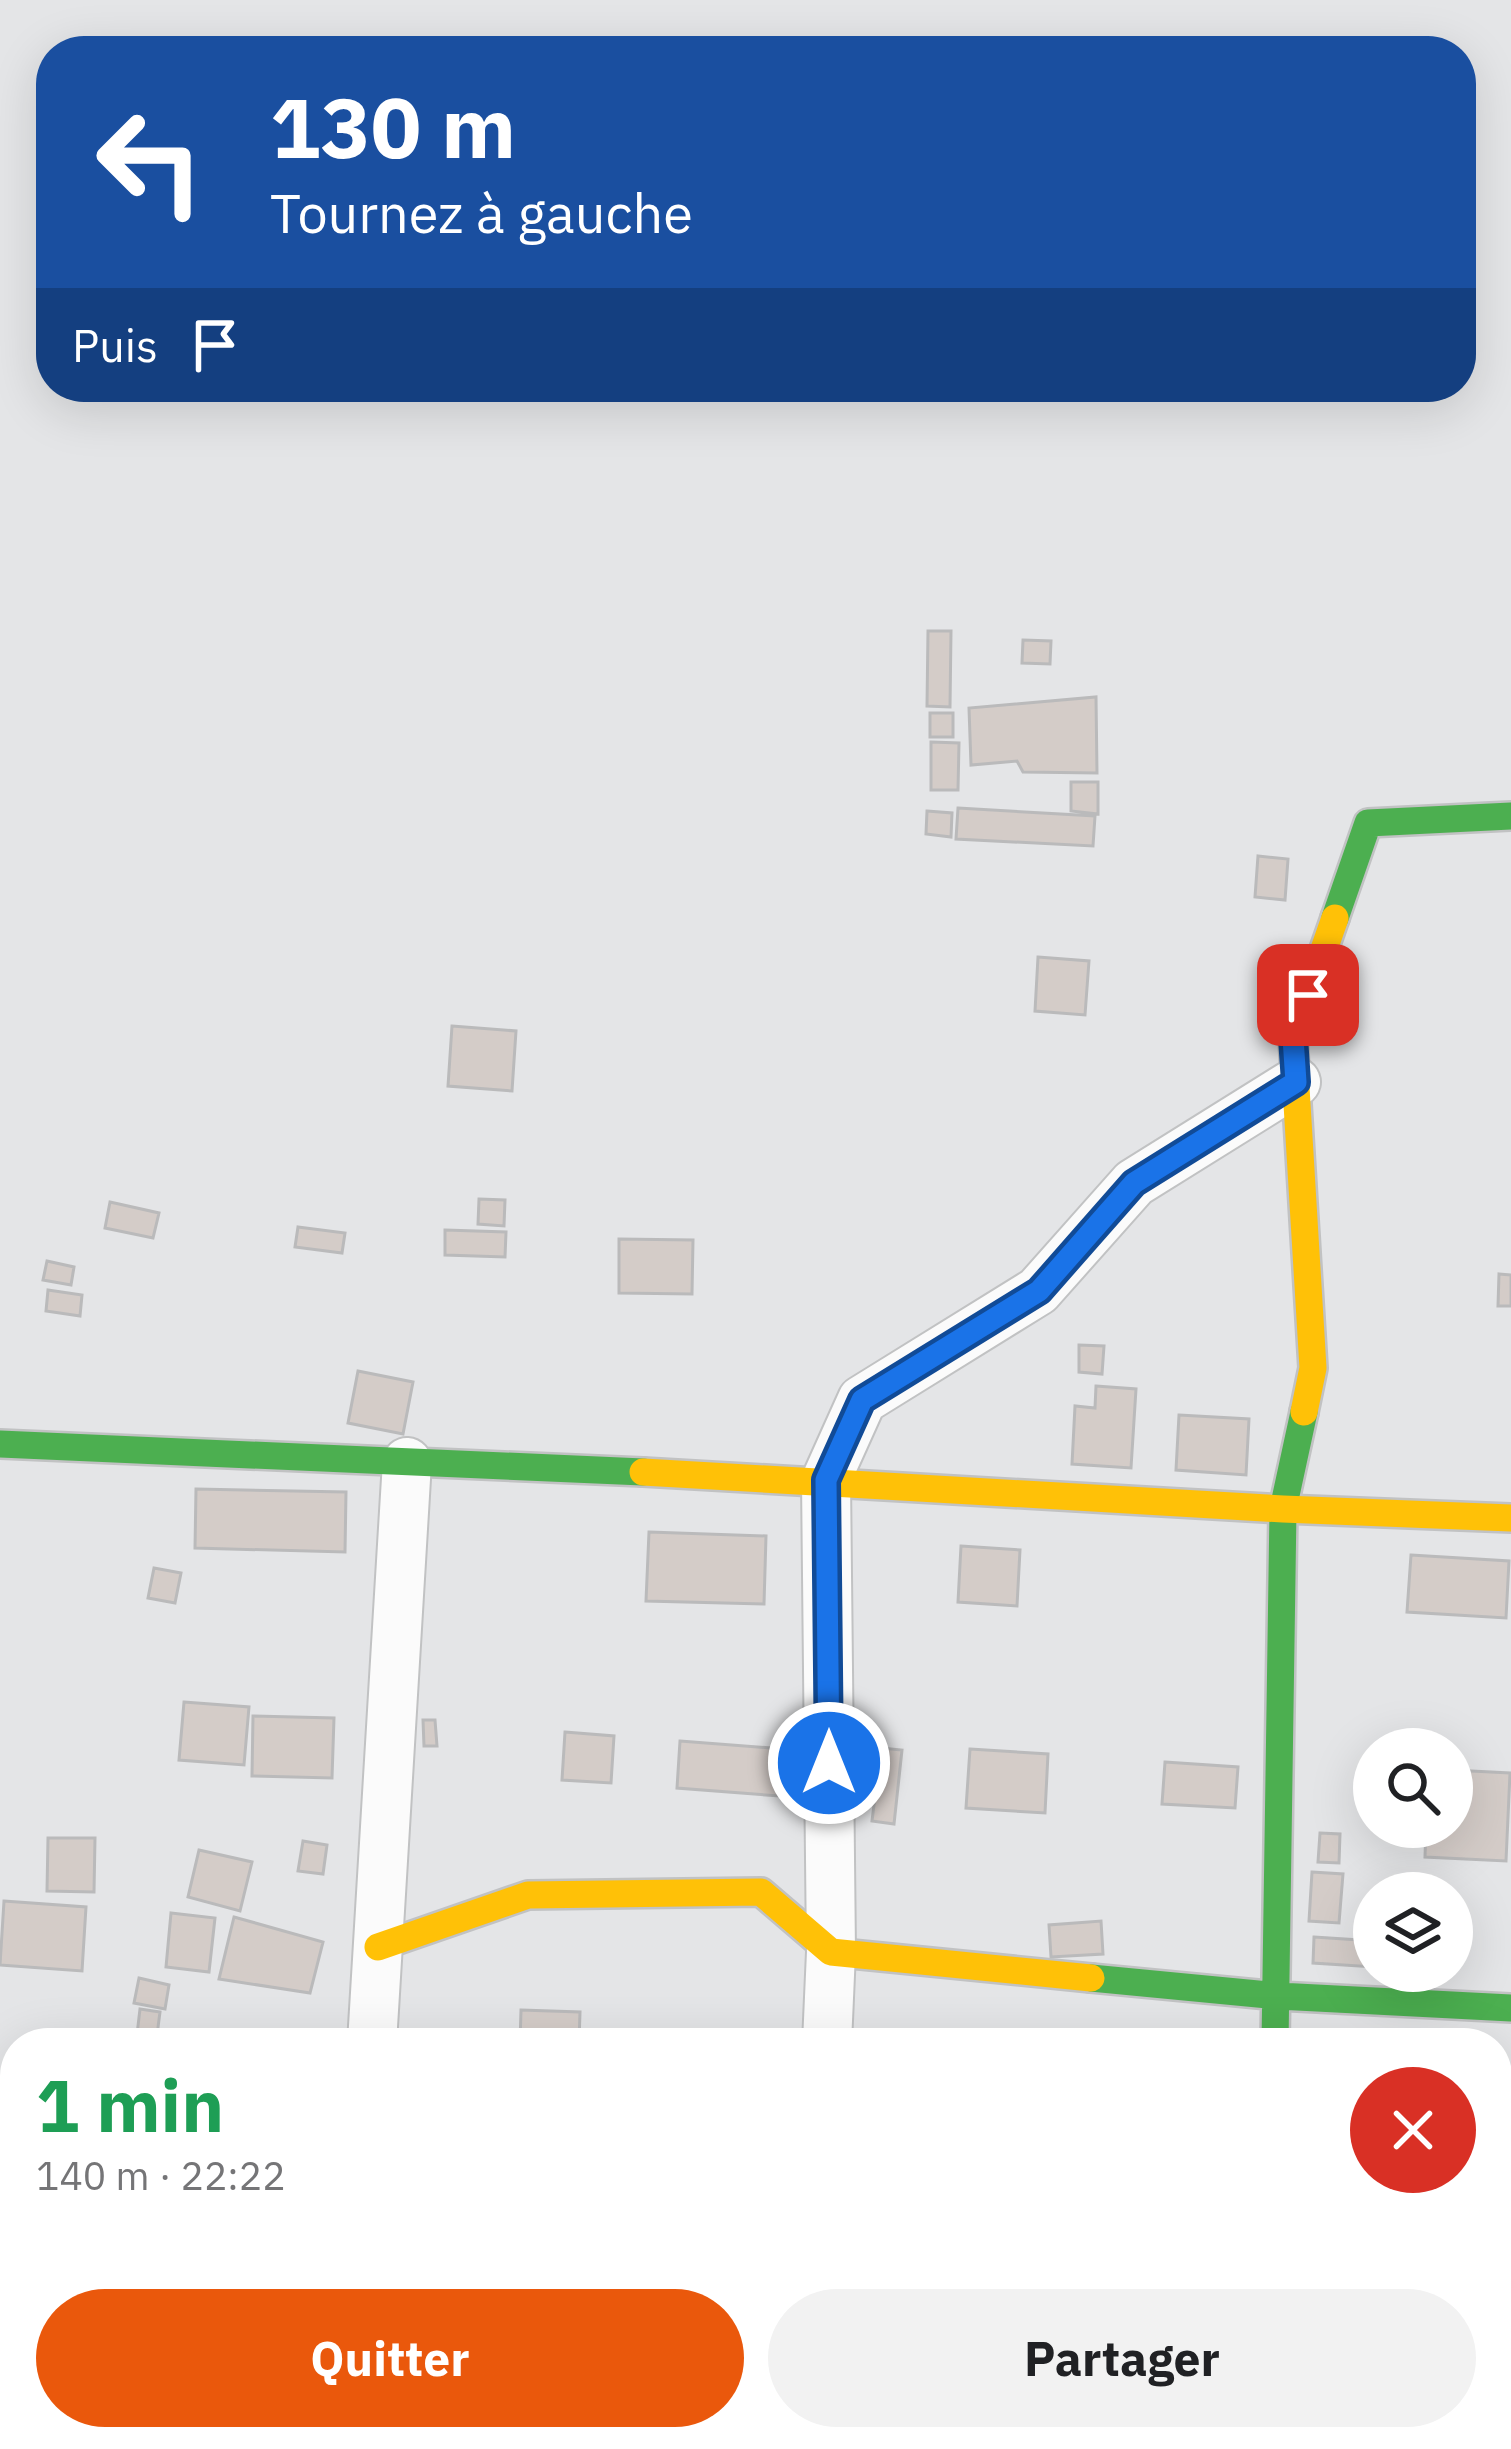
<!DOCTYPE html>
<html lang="fr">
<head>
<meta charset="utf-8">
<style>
	:root { --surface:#fff; --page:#f2f2f2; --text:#202124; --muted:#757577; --accent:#ea580c }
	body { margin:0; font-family:"IBM Plex Sans",sans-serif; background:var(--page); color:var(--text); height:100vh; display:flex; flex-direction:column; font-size:45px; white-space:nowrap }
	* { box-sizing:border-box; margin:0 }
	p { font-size:39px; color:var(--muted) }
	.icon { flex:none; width:66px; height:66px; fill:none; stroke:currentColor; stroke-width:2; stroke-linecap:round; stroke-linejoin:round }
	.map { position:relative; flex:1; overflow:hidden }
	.panel { position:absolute; left:0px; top:2028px; width:1512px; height:423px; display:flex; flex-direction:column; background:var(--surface); border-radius:48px 48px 0 0; box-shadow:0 12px 48px #0002 }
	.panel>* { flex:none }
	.banner { position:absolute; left:36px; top:36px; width:1440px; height:366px; border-radius:48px; box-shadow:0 12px 48px #0002; background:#1a4fa0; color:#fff; overflow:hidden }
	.tools { position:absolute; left:1353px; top:1728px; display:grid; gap:24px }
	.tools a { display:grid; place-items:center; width:120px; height:120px; border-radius:50%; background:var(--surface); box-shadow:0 12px 48px #0002; font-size:60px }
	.pin { position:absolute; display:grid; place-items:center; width:102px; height:102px; color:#fff; margin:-51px; border-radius:24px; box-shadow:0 6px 18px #0006 }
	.me { position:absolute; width:132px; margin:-66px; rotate:0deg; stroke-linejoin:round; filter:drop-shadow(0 0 9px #0008) }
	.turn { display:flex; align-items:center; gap:42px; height:252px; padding:0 36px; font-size:54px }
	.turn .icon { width:156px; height:156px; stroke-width:2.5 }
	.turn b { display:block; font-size:84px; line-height:102px }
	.then { display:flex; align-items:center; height:114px; padding:0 36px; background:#0003; gap:24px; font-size:45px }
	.round { display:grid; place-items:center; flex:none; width:126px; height:126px; border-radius:63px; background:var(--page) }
	.headline { display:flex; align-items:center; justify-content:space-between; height:204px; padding:0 36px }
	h1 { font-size:72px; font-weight:800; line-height:90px; color:#1e9e55 }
	.cta { display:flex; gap:24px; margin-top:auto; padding:24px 36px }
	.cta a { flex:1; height:138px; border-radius:72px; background:var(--accent); color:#fff; font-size:48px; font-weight:800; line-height:138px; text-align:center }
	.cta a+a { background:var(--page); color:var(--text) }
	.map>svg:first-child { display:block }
</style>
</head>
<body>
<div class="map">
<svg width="1511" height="2449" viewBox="0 0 1511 2449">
	<rect width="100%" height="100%" fill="#e4e5e7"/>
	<path fill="#d4ccc8" stroke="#bababb" stroke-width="3" d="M928 631H951L950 707 927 706Z
		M1023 640 1051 641 1050 664 1022 663Z
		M1096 697 1097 773 1023 772 1017 761 971 765 969 708Z
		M930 713H953V737H930Z
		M931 742 959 743 958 790H931Z
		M1071 782H1098V814L1071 811Z
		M958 808 1095 816 1093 846 956 839Z
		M927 811 952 813 951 837 926 834Z
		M1258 856 1288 859 1285 900 1255 897Z
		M1038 957 1089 961 1085 1015 1035 1011Z
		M452 1026 516 1031 512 1091 448 1086Z
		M479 1199 505 1200 504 1226 478 1224Z
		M110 1202 159 1213 153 1238 105 1228Z
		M298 1227 345 1233 342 1253 295 1247Z
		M445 1230 506 1232 505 1257 445 1255Z
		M619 1239 693 1240 692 1294 619 1293Z
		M47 1261 74 1267 71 1285 43 1280Z
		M1499 1274 1511 1275V1306H1498Z
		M48 1290 82 1295 80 1316 46 1311Z
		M1079 1345 1104 1346 1102 1374 1079 1372Z
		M358 1371 413 1382 403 1434 348 1423Z
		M1096 1386 1136 1389 1131 1468 1072 1464 1075 1406 1095 1408Z
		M1179 1415 1249 1419 1246 1475 1176 1470Z
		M196 1489 346 1492 345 1552 195 1548Z
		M649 1532 766 1536 764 1604 646 1601Z
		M961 1546 1020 1550 1017 1606 958 1602Z
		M1411 1555 1509 1561 1506 1618 1407 1612Z
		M154 1568 181 1573 175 1603 148 1598Z
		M184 1702 249 1707 244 1765 179 1760Z
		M253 1716 334 1718 332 1778 252 1776Z
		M423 1720H435L437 1746H424Z
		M565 1732 614 1736 611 1783 562 1780Z
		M680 1741 783 1749 779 1796 677 1788Z
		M881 1748 902 1750 894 1824 872 1821Z
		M970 1749 1048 1754 1045 1813 966 1808Z
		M1165 1762 1238 1767 1235 1808 1162 1804Z
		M1452 1770 1510 1773 1506 1861 1425 1857 1426 1827H1452Z
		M1320 1833 1340 1834 1339 1863 1318 1862Z
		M48 1838H95L94 1892 47 1891Z
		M303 1841 327 1845 323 1874 298 1871Z
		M199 1850 252 1862 240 1911 188 1897Z
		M1312 1872 1343 1874 1339 1923 1309 1921Z
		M4 1901 86 1907 82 1971 0 1965Z
		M171 1913 215 1918 209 1972 166 1967Z
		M234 1917 323 1942 310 1993 219 1979Z
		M1101 1921 1103 1954 1051 1957 1049 1925Z
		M1314 1937 1374 1941V1967L1313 1963Z
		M139 1978 169 1985 165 2009 134 2003Z
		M140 2009 160 2012 156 2043H136Z
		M521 2010 580 2012 579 2043H520Z
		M994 2031 1038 2034V2043H994Z
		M275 2035 324 2039V2043H274Z
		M1507 2135 1511 2174 1497 2175V2136Z
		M1497 2228H1507L1504 2266H1497Z
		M1502 2363H1511V2449H1497Z
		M0 2389 15 2391V2436H59L57 2449 0 2443Z
		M388 2436H430V2449H388Z
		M474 2436H561L560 2449H474Z
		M949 2436H1017L1016 2442Z
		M1332 2436H1378V2449H1332Z"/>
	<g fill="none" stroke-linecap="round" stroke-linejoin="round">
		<defs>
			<path id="street" d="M372 2043 407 1462
				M827 2043 831 1952 826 1480 862 1400 1038 1291 1134 1183 1296 1082
				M0 2131 15 2132
				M347 2449 348 2436
				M812 2449 813 2436
				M1255 2449 1256 2436"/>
			<path id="fast" d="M1335 918 1368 823 1511 816
				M0 1444 643 1472
				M1091 1978 1278 1996 1511 2008
				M1275 2043 1283 1509 1304 1412"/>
			<path id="slow" d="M1304 1412 1313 1368 1293 1038 1335 918
				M643 1472 1283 1509 1511 1518
				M378 1947 528 1895 761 1892 831 1952 1091 1978"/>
		</defs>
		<use href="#street" stroke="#c1c2c3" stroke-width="52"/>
		<use href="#fast" stroke="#c1c2c3" stroke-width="32"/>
		<use href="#slow" stroke="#c1c2c3" stroke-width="32"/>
		<use href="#street" stroke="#fbfbfb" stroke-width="48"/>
		<use href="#fast" stroke="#4caf50" stroke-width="27"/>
		<use href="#slow" stroke="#ffc107" stroke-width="27"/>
	</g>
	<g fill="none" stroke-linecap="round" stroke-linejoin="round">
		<defs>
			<path id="route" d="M829 1763 826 1480 862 1400 1039 1291 1134 1183 1296 1082 1293 1038 1308 995"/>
		</defs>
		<use href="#route" stroke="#114b97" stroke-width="30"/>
		<use href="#route" stroke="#1a73e8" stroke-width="21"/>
	</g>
</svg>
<div class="tools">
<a><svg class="icon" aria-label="search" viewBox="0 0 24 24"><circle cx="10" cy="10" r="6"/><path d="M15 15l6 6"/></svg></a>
<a><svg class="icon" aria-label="layers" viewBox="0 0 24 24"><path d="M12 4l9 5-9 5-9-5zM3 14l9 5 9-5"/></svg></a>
</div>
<div class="pin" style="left:1308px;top:995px;background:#d93025"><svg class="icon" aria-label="arrive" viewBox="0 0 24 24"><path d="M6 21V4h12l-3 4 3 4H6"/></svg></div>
<svg class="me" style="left:829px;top:1763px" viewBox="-20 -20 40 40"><circle r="17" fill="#1a73e8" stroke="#fff" stroke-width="3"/><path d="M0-11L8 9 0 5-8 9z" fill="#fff"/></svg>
<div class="banner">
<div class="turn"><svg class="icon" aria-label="left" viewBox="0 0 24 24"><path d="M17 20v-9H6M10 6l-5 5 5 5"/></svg><div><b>130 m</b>Tournez à gauche</div></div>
<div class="then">Puis<svg class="icon" aria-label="arrive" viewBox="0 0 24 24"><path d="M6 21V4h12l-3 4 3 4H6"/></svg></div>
</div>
<section class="panel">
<div class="headline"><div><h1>1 min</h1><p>140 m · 22:22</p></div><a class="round" style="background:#d93025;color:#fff"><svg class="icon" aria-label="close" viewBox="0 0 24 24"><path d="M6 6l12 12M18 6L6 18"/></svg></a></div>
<div class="cta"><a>Quitter</a><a>Partager</a></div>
</section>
</div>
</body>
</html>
